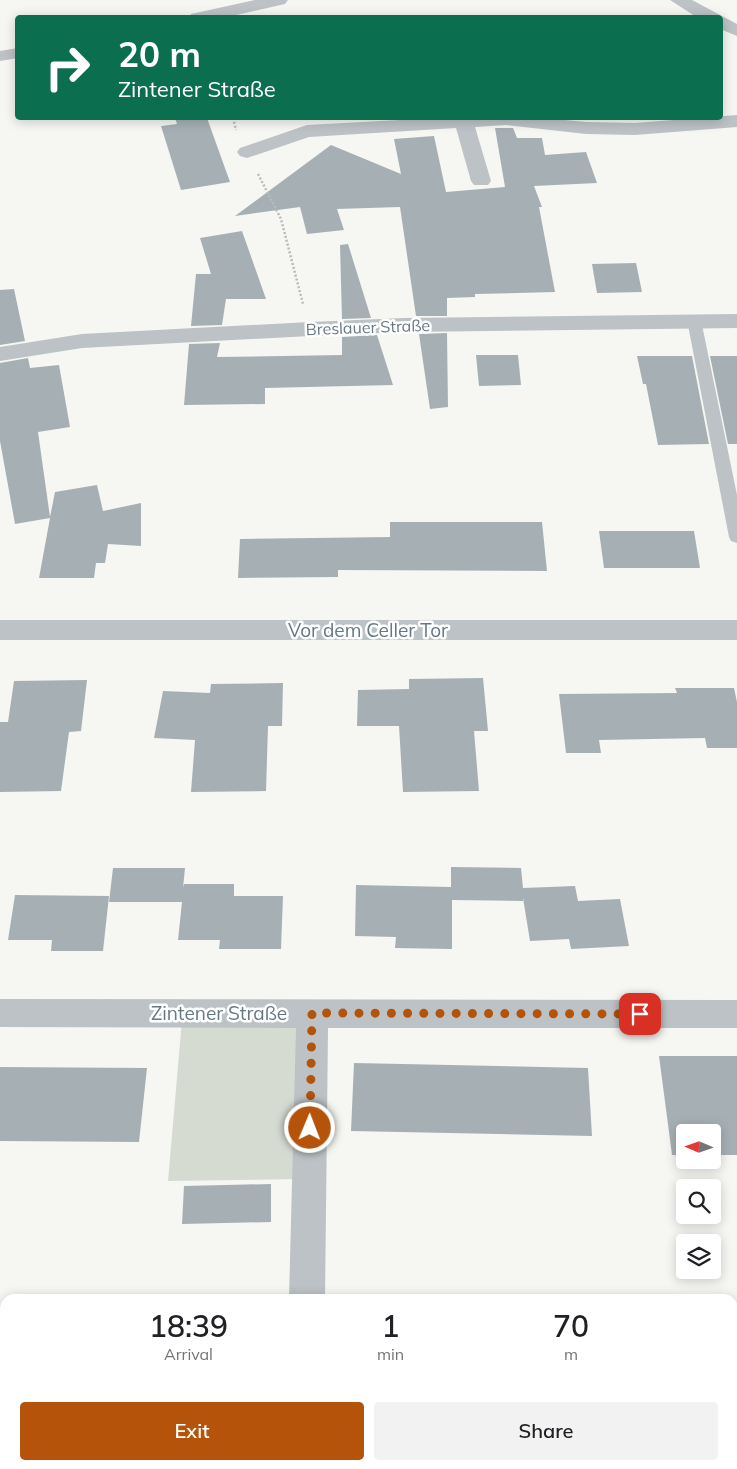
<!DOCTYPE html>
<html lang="en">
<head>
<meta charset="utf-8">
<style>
	:root { --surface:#fff; --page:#f2f2f2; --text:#202124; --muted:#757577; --accent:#b45309 }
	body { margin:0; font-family:Mulish,sans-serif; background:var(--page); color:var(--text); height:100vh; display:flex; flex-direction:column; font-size:19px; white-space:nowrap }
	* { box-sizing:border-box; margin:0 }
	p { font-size:16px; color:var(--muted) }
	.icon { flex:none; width:28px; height:28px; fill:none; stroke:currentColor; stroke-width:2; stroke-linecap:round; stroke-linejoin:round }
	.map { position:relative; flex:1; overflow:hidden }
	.details { position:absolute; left:0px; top:1294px; width:738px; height:176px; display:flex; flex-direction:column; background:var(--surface); border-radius:15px 15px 0 0; box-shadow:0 2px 12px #0003 }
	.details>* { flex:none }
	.top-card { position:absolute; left:15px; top:15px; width:708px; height:105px; border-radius:5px; box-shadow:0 2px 12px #0003; background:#0b6e4f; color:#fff; overflow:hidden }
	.needle { width:32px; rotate:272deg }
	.buttons { position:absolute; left:676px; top:1124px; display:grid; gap:10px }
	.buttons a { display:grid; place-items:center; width:45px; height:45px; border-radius:5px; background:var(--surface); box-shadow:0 2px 12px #0003; font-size:25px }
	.pin { position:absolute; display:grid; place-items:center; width:42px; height:42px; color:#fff; margin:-21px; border-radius:10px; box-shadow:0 2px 8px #0006 }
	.me { position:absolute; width:55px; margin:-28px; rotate:1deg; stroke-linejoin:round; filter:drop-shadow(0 0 4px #0008) }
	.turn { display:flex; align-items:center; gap:18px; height:105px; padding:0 20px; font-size:22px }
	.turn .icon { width:65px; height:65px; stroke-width:2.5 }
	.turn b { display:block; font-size:35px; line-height:42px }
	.eta { display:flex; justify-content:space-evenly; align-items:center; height:85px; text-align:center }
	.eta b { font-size:30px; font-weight:600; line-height:35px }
	.action { display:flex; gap:10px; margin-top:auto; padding:10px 20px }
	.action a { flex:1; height:58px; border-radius:5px; background:var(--accent); color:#fff; font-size:20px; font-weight:600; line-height:58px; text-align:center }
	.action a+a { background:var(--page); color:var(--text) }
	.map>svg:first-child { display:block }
</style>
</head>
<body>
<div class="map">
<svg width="737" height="1469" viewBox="0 0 737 1469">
	<rect width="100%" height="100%" fill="#f6f6f3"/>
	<path fill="#d6dbd2" d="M182 1020H306L303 1179 168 1181Z"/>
	<path fill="#a6b0b4" d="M175 118H207L230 182 181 190 161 126 177 124Z
		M495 128H513L517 138H542L545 155 586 152 597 183 534 186 542 207H539L555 292 475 294V297L447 298V316H416L400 207 337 209 344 230 307 234 300 207 235 216 331 145 401 174 394 139 434 136 446 192 505 187Z
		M242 231 266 299H226L222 325 191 326 196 274H211L200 238Z
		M348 244 371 318 342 319 340 245Z
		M636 263 642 292 597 293 592 264Z
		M14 289 25 341 0 345V290Z
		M447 333 448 407 430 409 419 334Z
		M377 335 393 385 265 388V404L184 405 189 344 220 343 217 357 342 355V337Z
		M476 355H518L521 385 479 386Z
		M637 356H692L709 444 658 445 646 384H643Z
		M710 356H737V444H728Z
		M28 358 30 368 59 365 70 427 38 432 50 517 55 492 97 485 103 511 141 503V546L108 544 105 563H96L94 578H39L50 518 15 524 0 441V363Z
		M390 522H542L547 571 338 570V577L238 578 240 539 390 537Z
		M599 531H694L700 568H604Z
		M483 678 488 731H474L479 791 403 792 399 726H357L358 690 409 689V679Z
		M87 680 81 731 69 732 61 791 0 792V722H8L14 681Z
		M283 683 282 726H268L266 791 191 792 195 740 154 738 163 691 210 693 211 684Z
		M675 688H734L737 702V748H707L705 738 599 740 601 753H566L559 694 677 693Z
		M451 867 521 868 523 888 575 886 578 901 620 899 629 946 571 949 569 939 530 941 523 898V901L452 900V949L395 948 396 937 355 936 356 885 451 887Z
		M113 868H185L183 888 184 884H234V896H283L281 949H219L220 940H178L182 902H109Z
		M15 895 109 896 103 951H51L52 940H8Z
		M659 1056H737V1155H712V1132H685V1155H672Z
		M354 1063 588 1068 592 1136 351 1131Z
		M0 1067 147 1068 139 1142 0 1141Z
		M271 1184V1222L182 1224 184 1186Z"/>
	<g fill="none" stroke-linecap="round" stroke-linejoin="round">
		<path stroke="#b9bcbe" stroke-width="2.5" stroke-dasharray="2 2" stroke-linecap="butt" d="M233 118 236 130
			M258 174 281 219 303 304"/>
		<path fill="#bcc2c5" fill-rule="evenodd" d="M694 315 701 320 737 495V543L731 541 729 537 687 320Z"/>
		<path fill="#bcc2c5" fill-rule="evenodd" d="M255 0H288L285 4 223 18H189L191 14Z
			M670 0H692L737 24V36L720 29V18H698Z
			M18 48V58L0 61V51Z
			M737 115V127L635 135 586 134 506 125 475 127 491 181 488 185H474L471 181 456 128 309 137 247 158 240 156 237 152 240 148 307 125 437 118H543L586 122 635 123Z
			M737 314V328L404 332 310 336 82 348 0 361V347L82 334 310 322 404 318Z
			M0 999 737 1000V1028H328L325 1299H289L296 1028 0 1027Z
			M285 1465H323V1469H285Z"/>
		<path fill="#bcc2c5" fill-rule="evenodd" d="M0 620H737V640H0Z"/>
	</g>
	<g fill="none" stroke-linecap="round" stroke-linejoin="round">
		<path stroke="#b45309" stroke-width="9" stroke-dasharray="0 16.2" d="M310 1128 312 1013 640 1014"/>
	</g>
	<g text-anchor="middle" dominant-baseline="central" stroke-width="5" stroke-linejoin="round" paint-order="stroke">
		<g font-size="16" fill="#667983" stroke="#fff">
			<text transform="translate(368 327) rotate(-2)">Breslauer Straße</text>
		</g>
		<g font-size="19" fill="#667983" stroke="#fff">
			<text x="368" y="630">Vor dem Celler Tor</text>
			<text x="219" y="1013">Zintener Straße</text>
		</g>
	</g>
</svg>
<div class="buttons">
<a><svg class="needle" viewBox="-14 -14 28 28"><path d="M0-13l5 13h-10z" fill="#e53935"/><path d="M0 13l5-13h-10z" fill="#757577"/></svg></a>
<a><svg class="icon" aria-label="search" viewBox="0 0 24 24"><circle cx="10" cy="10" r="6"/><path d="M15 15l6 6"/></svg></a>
<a><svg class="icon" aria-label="layers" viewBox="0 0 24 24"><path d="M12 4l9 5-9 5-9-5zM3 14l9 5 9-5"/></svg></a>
</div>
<div class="pin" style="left:640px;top:1014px;background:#d93025"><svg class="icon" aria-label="arrive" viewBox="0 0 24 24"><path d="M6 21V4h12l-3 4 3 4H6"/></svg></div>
<svg class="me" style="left:310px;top:1128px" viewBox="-20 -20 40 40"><circle r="17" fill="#b45309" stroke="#fff" stroke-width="3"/><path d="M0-11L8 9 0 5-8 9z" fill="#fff"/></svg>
<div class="top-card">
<div class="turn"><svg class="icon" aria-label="right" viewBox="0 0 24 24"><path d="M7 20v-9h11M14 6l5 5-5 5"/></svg><div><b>20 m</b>Zintener Straße</div></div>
</div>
<section class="details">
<div class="eta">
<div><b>18:39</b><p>Arrival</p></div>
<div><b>1</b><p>min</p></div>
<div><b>70</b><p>m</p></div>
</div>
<div class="action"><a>Exit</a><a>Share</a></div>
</section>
</div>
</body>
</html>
